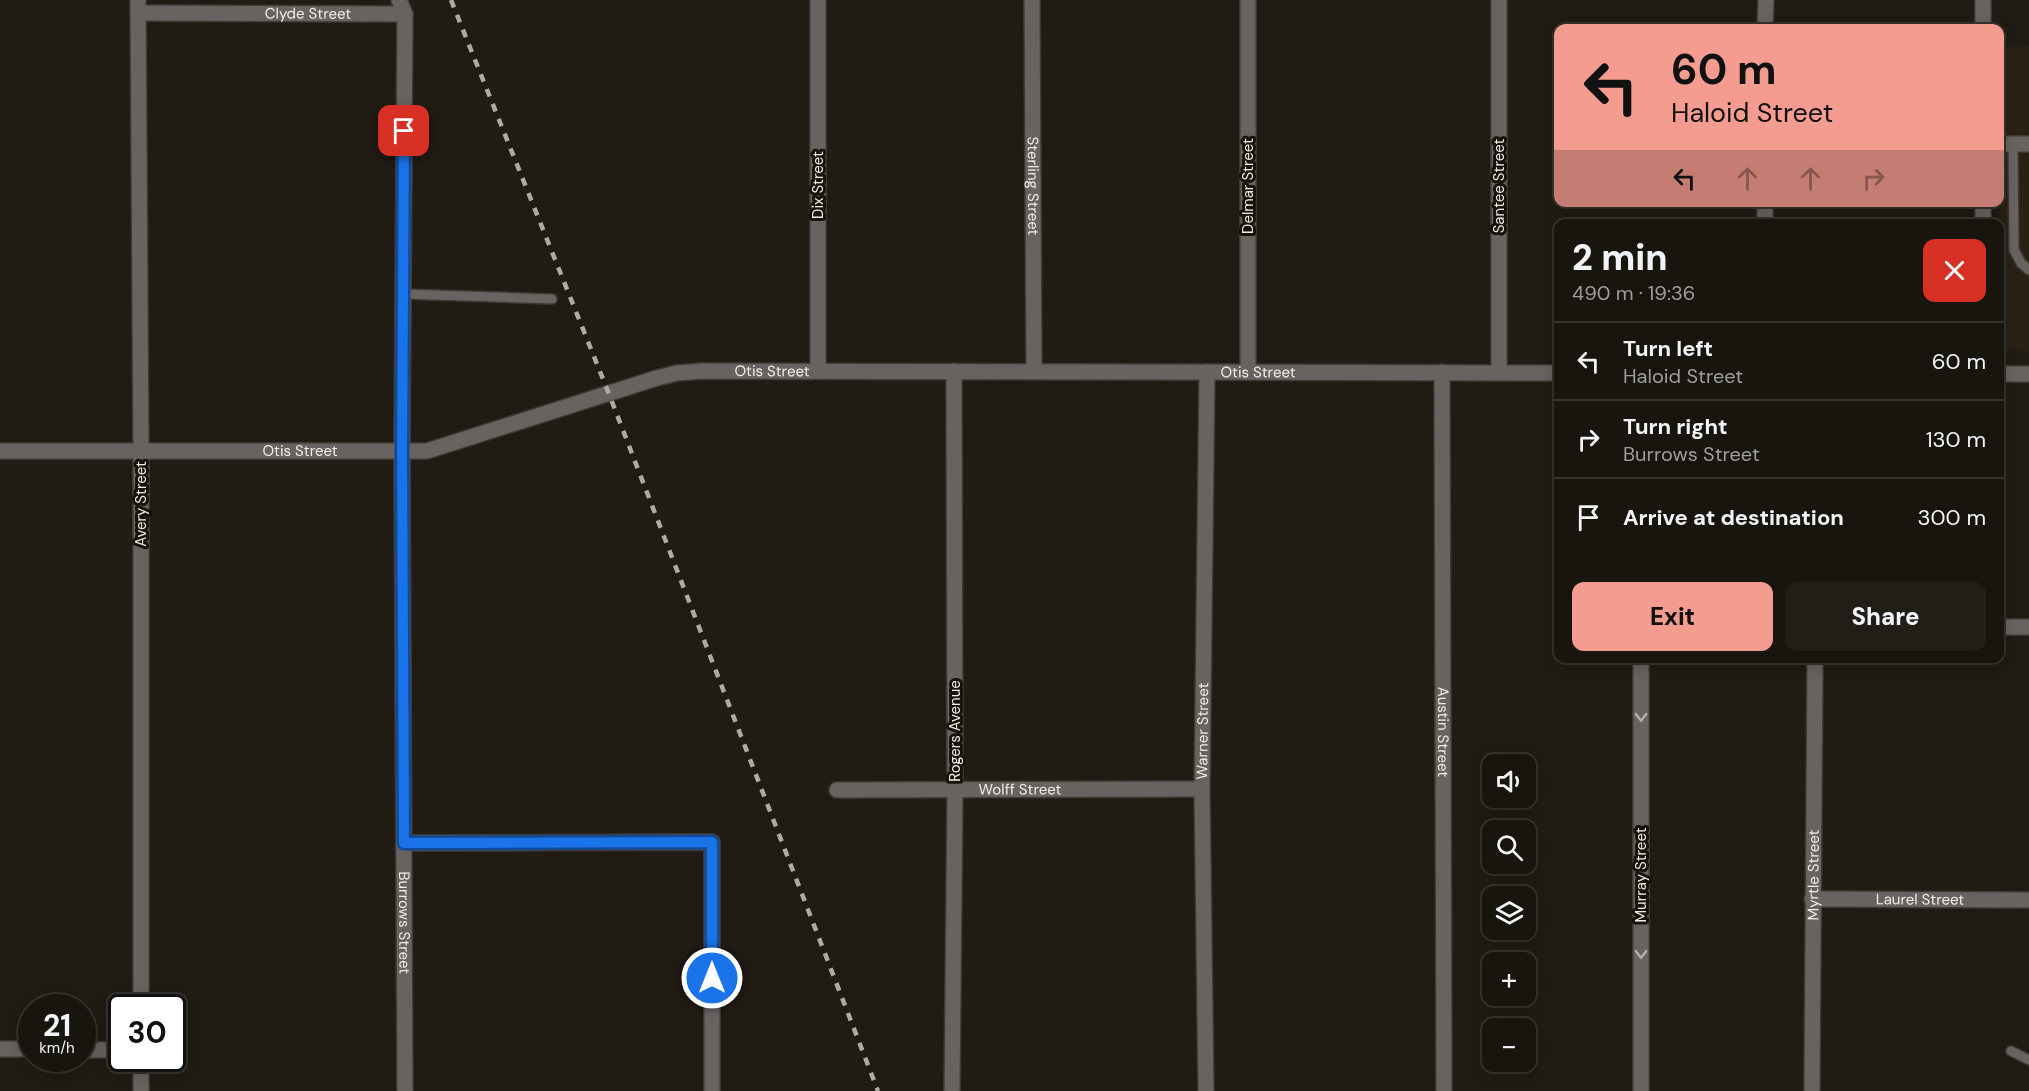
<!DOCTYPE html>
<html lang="en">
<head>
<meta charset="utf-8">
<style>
	:root { --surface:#18140e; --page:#211d17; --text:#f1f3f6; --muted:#9f9e9e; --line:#36332e; --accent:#f59c90 }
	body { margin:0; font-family:"DM Sans",sans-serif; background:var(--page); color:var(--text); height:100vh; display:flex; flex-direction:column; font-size:22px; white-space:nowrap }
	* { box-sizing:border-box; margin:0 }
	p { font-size:20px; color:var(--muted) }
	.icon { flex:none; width:33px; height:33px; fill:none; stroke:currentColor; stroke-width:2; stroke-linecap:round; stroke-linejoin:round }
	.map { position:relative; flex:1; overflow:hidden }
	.details { position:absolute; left:1554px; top:219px; width:450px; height:444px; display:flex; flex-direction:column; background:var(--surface); border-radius:12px; box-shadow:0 3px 15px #0003,0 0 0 2px var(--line) }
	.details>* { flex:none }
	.guide { position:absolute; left:1554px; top:24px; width:450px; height:183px; border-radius:12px; box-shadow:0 3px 15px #0003,0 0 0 2px var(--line); background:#f59c90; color:#111; overflow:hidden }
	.fabs { position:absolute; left:1482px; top:754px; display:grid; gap:12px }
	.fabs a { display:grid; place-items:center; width:54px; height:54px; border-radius:12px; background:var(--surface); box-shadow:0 3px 15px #0003,0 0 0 2px var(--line); font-size:30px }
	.speed { position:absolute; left:18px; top:994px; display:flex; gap:12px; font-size:30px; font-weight:700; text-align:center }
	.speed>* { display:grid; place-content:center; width:78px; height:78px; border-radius:50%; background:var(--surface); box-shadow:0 3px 15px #0003,0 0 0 2px var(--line); line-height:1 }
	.speed small { font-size:15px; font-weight:400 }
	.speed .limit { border:3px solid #111; border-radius:9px; background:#fff; color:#111 }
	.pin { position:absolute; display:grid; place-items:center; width:51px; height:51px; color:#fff; margin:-26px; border-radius:12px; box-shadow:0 3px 9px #0006 }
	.me { position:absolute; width:66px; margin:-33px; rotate:0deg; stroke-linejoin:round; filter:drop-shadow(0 0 4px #0008) }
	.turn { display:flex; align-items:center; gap:21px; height:126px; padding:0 18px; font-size:27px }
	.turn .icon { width:78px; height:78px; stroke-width:2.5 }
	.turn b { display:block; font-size:42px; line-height:51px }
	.lanes { display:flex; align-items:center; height:57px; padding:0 18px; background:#0003; justify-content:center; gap:30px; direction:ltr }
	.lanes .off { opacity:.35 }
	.round { display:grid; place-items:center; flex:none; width:63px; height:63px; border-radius:12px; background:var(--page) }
	.headline { display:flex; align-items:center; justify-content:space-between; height:102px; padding:0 18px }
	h1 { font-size:36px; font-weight:800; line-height:45px }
	.button { display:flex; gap:12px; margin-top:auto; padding:12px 18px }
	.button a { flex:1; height:69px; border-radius:12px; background:var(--accent); color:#111; font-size:24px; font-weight:800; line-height:69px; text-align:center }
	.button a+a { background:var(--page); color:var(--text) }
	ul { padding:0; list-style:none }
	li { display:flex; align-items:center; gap:18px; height:78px; padding:0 18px; border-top:2px solid var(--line) }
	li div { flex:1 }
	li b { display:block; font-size:22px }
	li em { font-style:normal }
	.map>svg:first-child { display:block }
</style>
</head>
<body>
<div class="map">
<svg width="2029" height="1091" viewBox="0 0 2029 1091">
	<rect width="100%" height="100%" fill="#201b13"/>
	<path fill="#2a2115" d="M2029 46V351H2000L2001 47Z"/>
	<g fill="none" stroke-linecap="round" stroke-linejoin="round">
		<defs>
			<path id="service" d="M2013 144 2014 250 2021 263 2029 270
				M403 294 552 299
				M2011 1051 2029 1060"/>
			<g id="minor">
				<path d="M138 0 141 451V1008"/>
				<path id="s1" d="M399 0 405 14 402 451 405 1091"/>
				<path d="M818 0V371"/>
				<path id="s2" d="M1032 0 1034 371"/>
				<path d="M1248 0V372"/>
				<path d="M1499 0V372"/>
				<path d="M1983 0V28"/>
				<path id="s3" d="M138 13 405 14"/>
				<path d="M1765 28 1766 0"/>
				<path d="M2000 144H2029"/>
				<path d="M1765 224V202"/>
				<path d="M1983 224V202"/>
				<path id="s4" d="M1442 372 1444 1091"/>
				<path d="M2000 627H2029"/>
				<path id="s5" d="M837 790 1202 789"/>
				<path d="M404 843 712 842V1091"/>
				<path id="s6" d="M1812 899 2029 900"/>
				<path d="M0 1049H32"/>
				<path d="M82 1050H122"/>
				<path d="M141 1059V1091"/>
				<path d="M952 1091 955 791 954 371"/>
				<path id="s7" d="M1206 1091 1202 789 1207 372"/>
				<path d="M1641 1091V658"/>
				<path id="s8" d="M1812 1091 1815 658"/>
			</g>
			<g id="tertiary">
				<path d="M2000 374H2029"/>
				<path id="s9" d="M0 451H427L657 378 677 373 702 371 1558 373"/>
			</g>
		</defs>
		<use href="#service" stroke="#3d3831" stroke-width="12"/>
		<use href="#minor" stroke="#3d3831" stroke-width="18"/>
		<use href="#tertiary" stroke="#3d3831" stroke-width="18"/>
		<use href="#service" stroke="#686261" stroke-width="9"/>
		<use href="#minor" stroke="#686261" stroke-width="15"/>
		<use href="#tertiary" stroke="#686261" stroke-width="15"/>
		<path stroke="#afaba4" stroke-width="4.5" stroke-dasharray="8 8" stroke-linecap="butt" d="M451 0 609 394 878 1091"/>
	</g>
	<defs><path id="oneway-chevron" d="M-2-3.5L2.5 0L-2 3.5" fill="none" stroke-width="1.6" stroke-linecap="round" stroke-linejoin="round" transform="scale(1.5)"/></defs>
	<g stroke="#b3aeab">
		<use href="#oneway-chevron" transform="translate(1641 717) rotate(90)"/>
		<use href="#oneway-chevron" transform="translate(1641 954) rotate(90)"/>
	</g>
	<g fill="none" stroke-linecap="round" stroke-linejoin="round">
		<defs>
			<path id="route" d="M404 131 402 451 404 843 712 842V978"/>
		</defs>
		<use href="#route" stroke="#114b97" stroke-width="15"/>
		<use href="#route" stroke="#1a73e8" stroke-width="10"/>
	</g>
	<g text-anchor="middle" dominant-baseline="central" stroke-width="6" stroke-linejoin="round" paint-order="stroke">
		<g font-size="15" fill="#f0ede7" stroke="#17120b">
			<text stroke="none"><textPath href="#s3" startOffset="170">Clyde Street</textPath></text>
			<text transform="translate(818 185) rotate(-90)">Dix Street</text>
			<text stroke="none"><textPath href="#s2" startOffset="186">Sterling Street</textPath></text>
			<text transform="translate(1248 186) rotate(-90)">Delmar Street</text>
			<text transform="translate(1499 186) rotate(-90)">Santee Street</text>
			<text stroke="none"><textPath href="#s9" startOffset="784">Otis Street</textPath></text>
			<text stroke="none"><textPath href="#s9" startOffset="1270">Otis Street</textPath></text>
			<text stroke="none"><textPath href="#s9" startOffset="300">Otis Street</textPath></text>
			<text transform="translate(141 504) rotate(-90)">Avery Street</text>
			<text transform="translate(955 731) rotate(-90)">Rogers Avenue</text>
			<text stroke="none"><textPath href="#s7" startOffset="360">Warner Street</textPath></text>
			<text stroke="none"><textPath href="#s4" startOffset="360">Austin Street</textPath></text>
			<text stroke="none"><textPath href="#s5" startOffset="183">Wolff Street</textPath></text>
			<text transform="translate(1641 875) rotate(-90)">Murray Street</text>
			<text stroke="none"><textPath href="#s8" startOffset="216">Myrtle Street</textPath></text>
			<text stroke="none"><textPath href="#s6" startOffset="108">Laurel Street</textPath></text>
			<text stroke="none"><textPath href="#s1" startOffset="924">Burrows Street</textPath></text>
		</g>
	</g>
</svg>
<div class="fabs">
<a><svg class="icon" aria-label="sound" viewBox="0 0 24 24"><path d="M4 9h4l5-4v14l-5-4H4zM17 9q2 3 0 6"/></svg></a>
<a><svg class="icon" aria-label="search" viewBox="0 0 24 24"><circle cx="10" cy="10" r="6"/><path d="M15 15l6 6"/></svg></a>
<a><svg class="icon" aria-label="layers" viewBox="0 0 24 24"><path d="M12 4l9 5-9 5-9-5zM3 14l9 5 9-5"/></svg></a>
<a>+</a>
<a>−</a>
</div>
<div class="speed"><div>21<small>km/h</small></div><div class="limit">30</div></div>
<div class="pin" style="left:404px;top:131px;background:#d93025"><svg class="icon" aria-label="arrive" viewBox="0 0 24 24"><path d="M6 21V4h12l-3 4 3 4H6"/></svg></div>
<svg class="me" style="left:712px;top:978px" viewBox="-20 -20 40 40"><circle r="17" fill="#1a73e8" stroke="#fff" stroke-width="3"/><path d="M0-11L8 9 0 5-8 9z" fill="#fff"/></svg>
<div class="guide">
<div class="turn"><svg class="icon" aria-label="left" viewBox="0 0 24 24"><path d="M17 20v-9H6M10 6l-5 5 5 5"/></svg><div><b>60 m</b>Haloid Street</div></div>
<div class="lanes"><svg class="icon" aria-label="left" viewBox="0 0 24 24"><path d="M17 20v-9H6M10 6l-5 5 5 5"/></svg><svg class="icon off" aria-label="ahead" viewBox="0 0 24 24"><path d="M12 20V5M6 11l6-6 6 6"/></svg><svg class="icon off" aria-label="ahead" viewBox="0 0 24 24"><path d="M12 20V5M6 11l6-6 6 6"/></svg><svg class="icon off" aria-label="right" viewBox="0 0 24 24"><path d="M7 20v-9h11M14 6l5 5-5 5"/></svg></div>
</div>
<section class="details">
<div class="headline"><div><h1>2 min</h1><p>490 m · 19:36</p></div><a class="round" style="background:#d93025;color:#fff"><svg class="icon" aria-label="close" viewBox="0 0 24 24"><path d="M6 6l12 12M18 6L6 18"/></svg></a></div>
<ul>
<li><svg class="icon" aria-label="left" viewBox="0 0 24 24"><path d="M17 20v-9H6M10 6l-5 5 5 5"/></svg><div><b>Turn left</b><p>Haloid Street</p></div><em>60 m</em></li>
<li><svg class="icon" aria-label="right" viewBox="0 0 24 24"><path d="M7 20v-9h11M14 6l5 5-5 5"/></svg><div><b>Turn right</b><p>Burrows Street</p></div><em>130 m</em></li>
<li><svg class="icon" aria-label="arrive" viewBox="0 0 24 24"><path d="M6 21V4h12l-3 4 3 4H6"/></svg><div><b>Arrive at destination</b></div><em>300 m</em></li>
</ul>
<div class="button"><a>Exit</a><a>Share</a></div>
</section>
</div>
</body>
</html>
